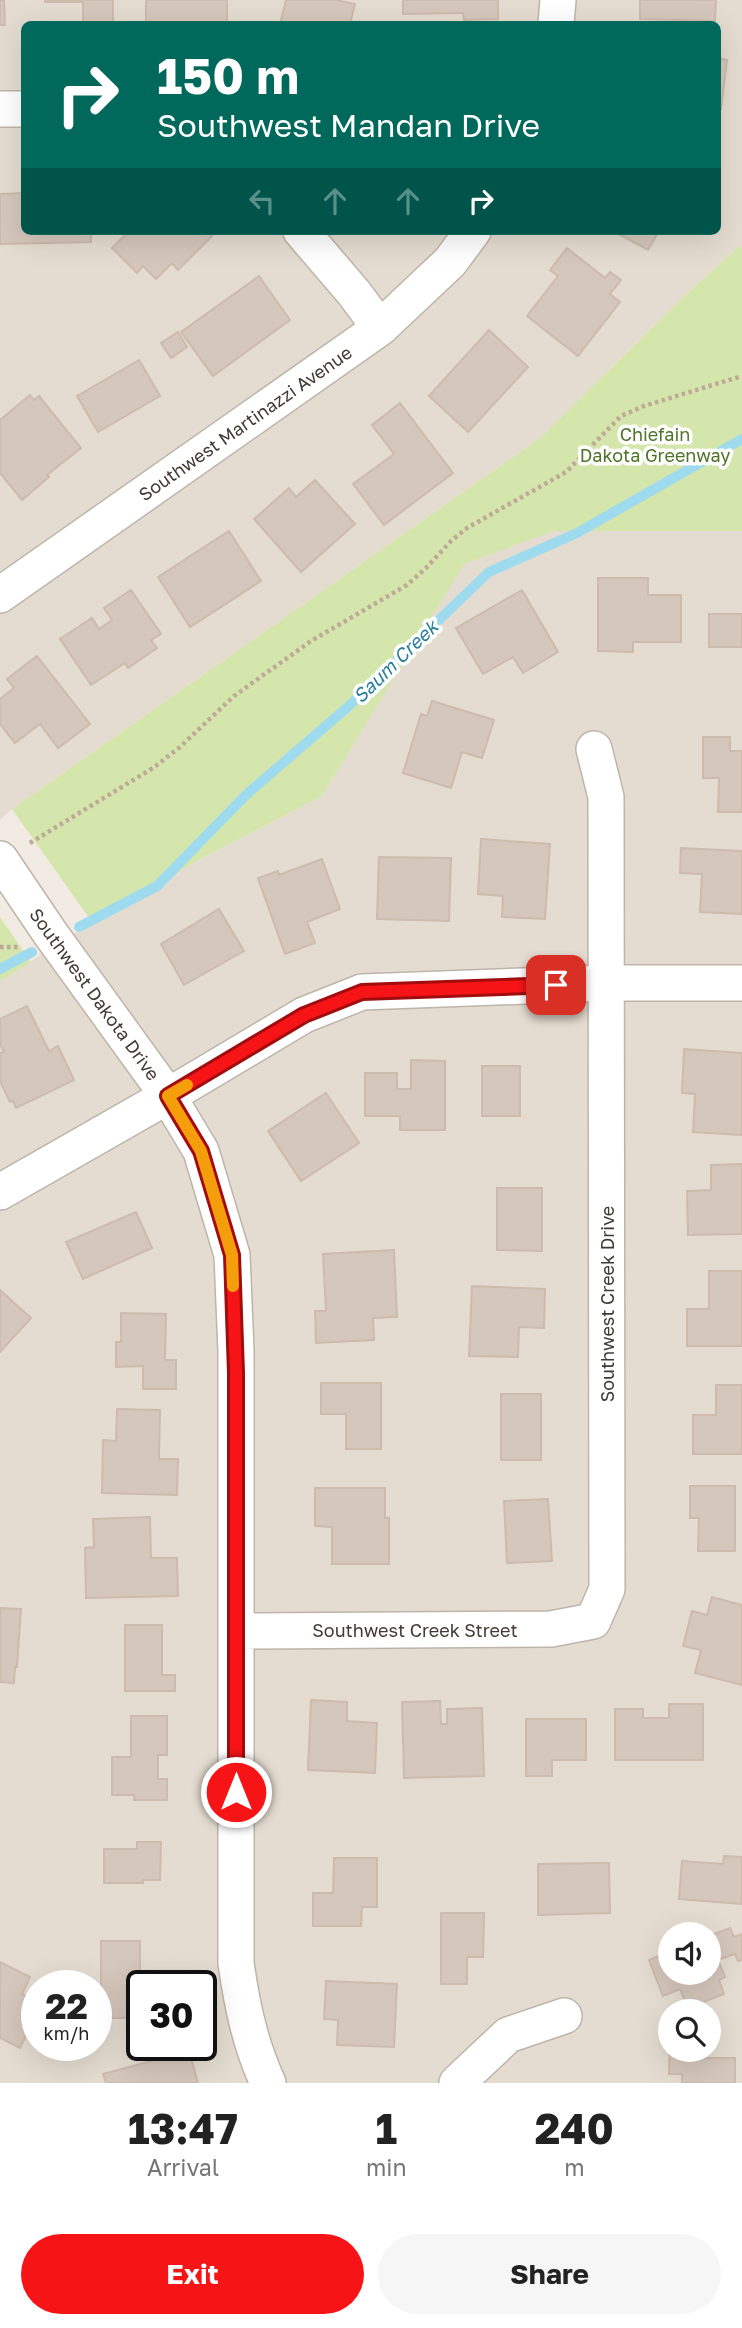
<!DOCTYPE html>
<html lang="en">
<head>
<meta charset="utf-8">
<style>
	:root { --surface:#fff; --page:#f6f6f6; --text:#222; --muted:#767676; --accent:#f71416 }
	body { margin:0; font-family:"Golos Text",sans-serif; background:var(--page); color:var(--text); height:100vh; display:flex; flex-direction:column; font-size:26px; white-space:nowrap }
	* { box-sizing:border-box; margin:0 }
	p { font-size:23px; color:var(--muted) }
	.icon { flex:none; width:38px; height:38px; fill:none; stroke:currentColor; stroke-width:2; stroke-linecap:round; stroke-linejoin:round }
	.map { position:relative; height:2083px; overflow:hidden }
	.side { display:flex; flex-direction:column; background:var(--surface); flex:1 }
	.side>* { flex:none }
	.banner { position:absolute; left:21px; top:21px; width:700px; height:214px; border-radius:10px; box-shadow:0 7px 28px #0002; background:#00695c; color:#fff; overflow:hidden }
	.buttons { position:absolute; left:658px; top:1922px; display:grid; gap:14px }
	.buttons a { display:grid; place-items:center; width:63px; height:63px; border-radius:50%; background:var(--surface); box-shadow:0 7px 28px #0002; font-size:35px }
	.speed { position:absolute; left:21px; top:1970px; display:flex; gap:14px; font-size:35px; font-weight:700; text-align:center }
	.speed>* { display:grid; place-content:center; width:91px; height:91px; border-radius:50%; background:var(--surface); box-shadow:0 7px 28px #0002; line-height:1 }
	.speed small { font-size:18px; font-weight:400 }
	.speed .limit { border:4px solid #111; border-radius:10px; background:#fff; color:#111 }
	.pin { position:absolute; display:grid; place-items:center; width:60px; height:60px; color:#fff; margin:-30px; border-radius:14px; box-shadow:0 4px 10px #0006 }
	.me { position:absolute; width:77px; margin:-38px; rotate:0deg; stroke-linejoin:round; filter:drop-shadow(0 0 5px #0008) }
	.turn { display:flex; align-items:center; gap:24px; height:147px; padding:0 21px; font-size:32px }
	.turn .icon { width:91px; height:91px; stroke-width:2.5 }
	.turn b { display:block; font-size:49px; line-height:60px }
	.lanes { display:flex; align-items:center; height:66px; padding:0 21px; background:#0003; justify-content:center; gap:35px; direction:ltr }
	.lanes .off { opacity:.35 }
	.eta { display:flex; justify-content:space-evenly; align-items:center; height:119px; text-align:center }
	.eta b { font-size:42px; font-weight:700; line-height:49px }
	.cta { display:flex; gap:14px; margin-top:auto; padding:14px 21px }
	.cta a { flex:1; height:80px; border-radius:42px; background:var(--accent); color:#fff; font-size:28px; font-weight:700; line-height:80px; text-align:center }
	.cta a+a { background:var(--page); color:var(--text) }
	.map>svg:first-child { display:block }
</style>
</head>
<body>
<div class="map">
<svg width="742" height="2083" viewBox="0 0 742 2083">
	<rect width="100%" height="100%" fill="#f1ebe3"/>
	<path fill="#e5dcd1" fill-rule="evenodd" d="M0 0H742V244L685 295 540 438 12 809 0 820ZM24 24H718V231H24Z
		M553 531H742V2083H0V981L92 922 195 862 322 796 463 564ZM670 1934H709V1972H670ZM37 1986H96V2046H37ZM142 1986H201V2046H142ZM670 2011H709V2049H670Z"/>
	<path fill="#d5e6ac" d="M742 244V531H554L464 564 322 796 195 862 92 922 12 809 540 438 685 295Z
		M0 917 31 962 0 981Z"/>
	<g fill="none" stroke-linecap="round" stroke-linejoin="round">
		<path stroke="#9fdbef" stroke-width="10" d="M79 927 157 886 247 794 350 705 489 572 577 533 742 439
			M0 969 32 952"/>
	</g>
	<path fill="#d6c7bc" stroke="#cdbbac" stroke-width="2" d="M0 0H4L5 25H0Z
		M45 0H113V24H83V2H45Z
		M146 0H227V24H146Z
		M286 0H336L355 4 350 24H280Z
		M403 0H498V19L464 20 463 13 403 14Z
		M640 0H716L715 21 640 19Z
		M718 58 727 60 721 109H718Z
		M24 193V231H91V242L0 244V194Z
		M129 231H217L178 270 172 263 156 279 143 266 137 273 112 248Z
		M613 231H659L648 250Z
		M567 248 605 278 610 272 621 280 610 294 620 302 578 356 527 316 558 276 550 270Z
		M259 276 290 320 213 376 181 332Z
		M489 330 528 367 468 432 429 396Z
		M178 332 187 347 171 358 161 343Z
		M139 360 160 396 98 432 77 396Z
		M30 395 34 400 39 396 81 448 47 475 49 477 22 500 0 473V420Z
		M400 403 453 473 384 525 353 484 394 454 372 425Z
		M315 480 355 524 301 572 254 519 289 488 296 497Z
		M229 531 261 581 190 627 158 577Z
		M598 578H648V595H681V642H633V652L598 651Z
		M131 590 161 634 151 640 157 648 128 668 125 663 91 685 60 639 92 618 99 629 112 620 104 608Z
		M522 590 558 652 523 673 513 657 483 674 456 628Z
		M709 614H742V647H709Z
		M37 656 90 724 58 748 40 724 15 743 0 724V699L14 688 7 679Z
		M432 701 494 720 482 758 462 752 451 788 403 773 421 714 427 716Z
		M703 737H730V751H742V812H718L719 778H703Z
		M481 839 550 844 545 919 502 917 503 896 478 894Z
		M681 848 742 851V914L700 912 702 874 680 873Z
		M379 857 451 858 449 921 377 919Z
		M322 859 340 909 307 922 315 943 285 954 258 878 278 871 279 875Z
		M219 909 244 951 184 985 161 944Z
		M27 1006 49 1051 58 1046 74 1080 16 1108 13 1101 10 1102 0 1081V1053L4 1052 0 1044V1019Z
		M684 1049 742 1053V1135L693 1132 695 1094 682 1093Z
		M411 1060 445 1061V1130H400V1116H365V1073H397V1089H411Z
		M482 1066H520V1116H482Z
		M326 1093 359 1143 301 1181 268 1131Z
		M742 1164V1234L688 1235 687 1191 711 1190V1165Z
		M497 1188H542V1251L497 1250Z
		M136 1212 152 1248 83 1279 66 1242Z
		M394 1250 397 1317 373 1318 374 1340 316 1343 315 1311H326L323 1254Z
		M709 1271H742V1346H687V1309H709Z
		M472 1286 545 1289 544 1328 519 1327 518 1357 469 1356Z
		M0 1290 31 1318 0 1352Z
		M121 1313 166 1314 165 1360H176V1389H143V1366L116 1367V1342H121Z
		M321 1383H381V1449H346V1414H321Z
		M716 1385H742V1454H693V1415H716Z
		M501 1394H541V1460H501Z
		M117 1409 160 1410 159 1459H178L177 1495 102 1493 103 1440 116 1441Z
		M690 1486H735V1551H698L699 1518H690Z
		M315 1488H385V1518H389V1564H332V1527L315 1526Z
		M548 1499 552 1561 507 1563 504 1501Z
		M150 1517 151 1558H177L178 1596 86 1598 85 1548 94 1547 93 1519Z
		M712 1597 742 1605V1685L695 1673 701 1650 683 1646 692 1611 707 1615Z
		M0 1608 21 1609 17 1667H15L14 1683 0 1682Z
		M125 1625H162V1675H175V1691H125Z
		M311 1700 347 1702V1721L377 1723 375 1773 308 1770Z
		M440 1701 441 1724H447V1709L482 1708 484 1776 404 1778 402 1702Z
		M669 1704H703V1760H615V1709H643V1718H669Z
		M131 1716H167V1755H158V1779H167V1800H134V1795H112V1757H131Z
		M526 1719H586V1760H552V1776H526Z
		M137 1842H161L160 1880H143V1883H104V1849H137Z
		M724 1856 742 1857V1904L679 1899 682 1861 723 1864Z
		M334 1858H377V1907H362L361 1926H313V1893H333Z
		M609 1863 610 1913 538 1915V1864Z
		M441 1913H484L483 1957H467V1984H441Z
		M730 1928 734 1937 742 1934V1960L738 1961 735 1954 718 1960 725 1977 719 1980 724 1994 688 2008 680 1989 663 1996 649 1960 670 1951V1972H709V1936Z
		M101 1941H140V1980H175V1986H142V2018H101Z
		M0 1962 30 1977 22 1994 37 2002V2013L20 2048 0 2038Z
		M326 1981 397 1984 394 2047 337 2045 338 2020 324 2019Z
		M670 2039V2049H699V2058H735V2083H682V2074H669Z
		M189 2051 198 2083H106L103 2074Z"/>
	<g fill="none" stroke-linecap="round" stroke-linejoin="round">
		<defs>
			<path id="minor" d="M556 24 558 0
				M0 109H24
				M301 231 354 293 380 328
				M0 595 380 328 450 262 473 231
				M0 859 50 933 168 1096 201 1151 232 1255 236 1351V1963C242 2005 250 2044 268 2083
				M0 1192 168 1096 304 1015 362 992 606 983H742
				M236 1631 551 1629 593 1621 607 1589 606 797 594 749
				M457 2083 508 2035 564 2016"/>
		</defs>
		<use href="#minor" stroke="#bfb4a9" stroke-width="38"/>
		<path stroke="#beaa97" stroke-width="4.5" stroke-dasharray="3.5 3.5" stroke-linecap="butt" d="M30 843 153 768 180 747 234 696 311 641 407 585 426 568 451 541 467 528 566 472 621 416 644 406 742 376
			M0 947H20"/>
		<use href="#minor" stroke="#fff" stroke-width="35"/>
	</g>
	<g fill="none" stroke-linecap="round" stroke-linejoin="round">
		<defs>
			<path id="route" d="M236 1792V1373L232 1255 201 1151 168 1096 304 1015 362 992 556 985"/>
		</defs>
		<use href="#route" stroke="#a10d0e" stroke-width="18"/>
		<use href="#route" stroke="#f71416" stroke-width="12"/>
		<path stroke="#f59e0b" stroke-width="12" d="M187 1085 168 1096 201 1151 232 1255 233 1286"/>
	</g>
	<g text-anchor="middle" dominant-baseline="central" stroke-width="7" stroke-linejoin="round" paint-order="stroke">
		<g font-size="18" fill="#433a33" stroke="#fff">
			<text transform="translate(245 423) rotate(-35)">Southwest Martinazzi Avenue</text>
			<text transform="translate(95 994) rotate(54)">Southwest Dakota Drive</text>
			<text transform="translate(607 1304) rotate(-90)">Southwest Creek Drive</text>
			<text x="415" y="1630">Southwest Creek Street</text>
		</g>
		<g font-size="18" fill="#507328" stroke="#fff">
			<text x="655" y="434">Chiefain<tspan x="655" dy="21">Dakota Greenway</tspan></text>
		</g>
		<g font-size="19" font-style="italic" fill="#2c7f9c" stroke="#fff">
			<text transform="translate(395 661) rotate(-44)">Saum Creek</text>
		</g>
	</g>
</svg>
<div class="buttons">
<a><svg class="icon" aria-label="sound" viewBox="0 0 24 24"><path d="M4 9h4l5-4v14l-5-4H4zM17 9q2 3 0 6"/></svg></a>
<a><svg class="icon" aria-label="search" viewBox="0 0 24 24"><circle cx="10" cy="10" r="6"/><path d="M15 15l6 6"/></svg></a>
</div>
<div class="speed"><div>22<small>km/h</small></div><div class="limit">30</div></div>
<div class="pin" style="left:556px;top:985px;background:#d93025"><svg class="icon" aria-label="arrive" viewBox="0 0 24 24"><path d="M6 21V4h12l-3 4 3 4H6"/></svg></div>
<svg class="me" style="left:236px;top:1792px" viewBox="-20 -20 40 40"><circle r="17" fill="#f71416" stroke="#fff" stroke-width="3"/><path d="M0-11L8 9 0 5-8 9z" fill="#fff"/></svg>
<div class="banner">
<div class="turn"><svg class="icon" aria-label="right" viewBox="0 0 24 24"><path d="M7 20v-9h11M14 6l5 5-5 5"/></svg><div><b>150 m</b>Southwest Mandan Drive</div></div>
<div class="lanes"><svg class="icon off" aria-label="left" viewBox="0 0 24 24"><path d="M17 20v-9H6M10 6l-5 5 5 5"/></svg><svg class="icon off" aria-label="ahead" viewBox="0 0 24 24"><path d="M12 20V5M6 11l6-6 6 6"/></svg><svg class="icon off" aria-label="ahead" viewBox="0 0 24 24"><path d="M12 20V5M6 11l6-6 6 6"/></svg><svg class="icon" aria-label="right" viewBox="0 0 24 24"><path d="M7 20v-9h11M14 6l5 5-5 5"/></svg></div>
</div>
</div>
<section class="side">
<div class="eta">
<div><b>13:47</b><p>Arrival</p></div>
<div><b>1</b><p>min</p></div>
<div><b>240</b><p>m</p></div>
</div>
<div class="cta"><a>Exit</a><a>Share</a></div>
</section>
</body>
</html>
